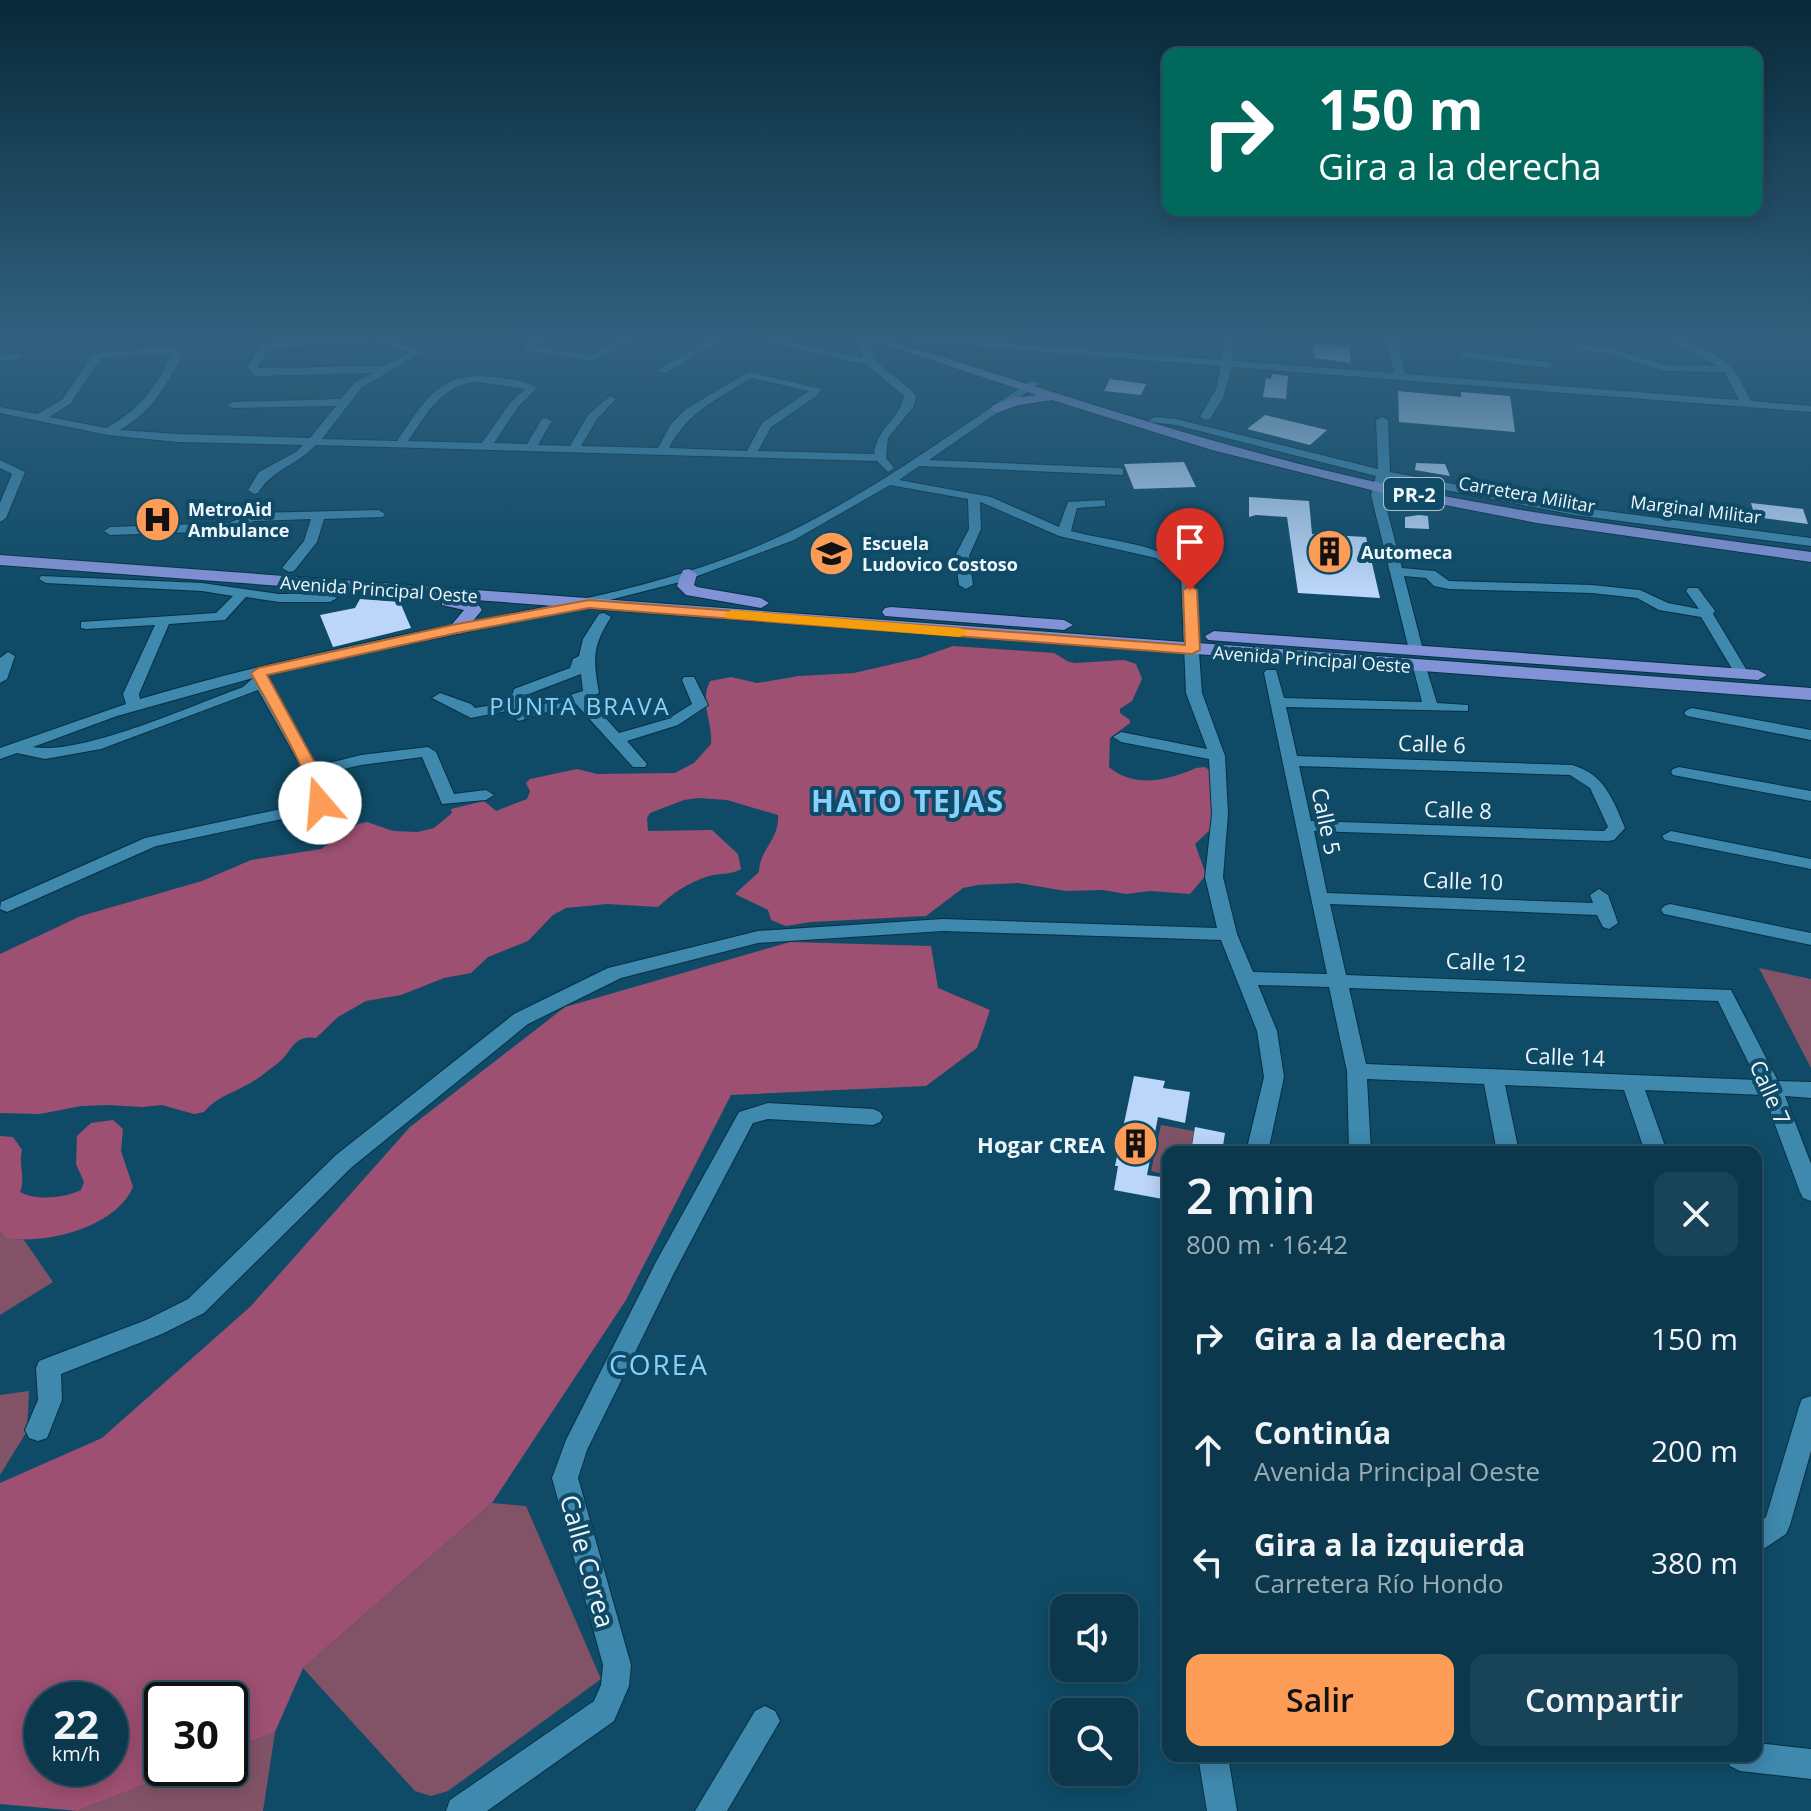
<!DOCTYPE html>
<html lang="es">
<head>
<meta charset="utf-8">
<style>
	:root { --surface:#0b384d; --page:#194357; --text:#f1f3f6; --muted:#9aacb6; --line:#2b5265; --accent:#fd9c56 }
	body { margin:0; font-family:"Open Sans",sans-serif; background:var(--page); color:var(--text); height:100vh; display:flex; flex-direction:column; font-size:30px; white-space:nowrap }
	* { box-sizing:border-box; margin:0 }
	p { font-size:26px; color:var(--muted) }
	.icon { flex:none; width:44px; height:44px; fill:none; stroke:currentColor; stroke-width:2; stroke-linecap:round; stroke-linejoin:round }
	.map { position:relative; flex:1; overflow:hidden }
	.side { position:absolute; left:1162px; top:1146px; width:600px; height:616px; display:flex; flex-direction:column; background:var(--surface); border-radius:16px; box-shadow:0 4px 20px #0003,0 0 0 2px var(--line) }
	.side>* { flex:none }
	.guide { position:absolute; left:1162px; top:48px; width:600px; height:168px; border-radius:16px; box-shadow:0 4px 20px #0003,0 0 0 2px var(--line); background:#00695c; color:#fff; overflow:hidden }
	.controls { position:absolute; left:1050px; top:1594px; display:grid; gap:16px }
	.controls a { display:grid; place-items:center; width:88px; height:88px; border-radius:16px; background:var(--surface); box-shadow:0 4px 20px #0003,0 0 0 2px var(--line); font-size:40px }
	.speed { position:absolute; left:24px; top:1682px; display:flex; gap:16px; font-size:40px; font-weight:700; text-align:center }
	.speed>* { display:grid; place-content:center; width:104px; height:104px; border-radius:50%; background:var(--surface); box-shadow:0 4px 20px #0003,0 0 0 2px var(--line); line-height:1 }
	.speed small { font-size:20px; font-weight:400 }
	.speed .limit { border:4px solid #111; border-radius:12px; background:#fff; color:#111 }
	.pin { position:absolute; display:grid; place-items:center; width:68px; height:68px; color:#fff; margin:-82px -34px; border-radius:50% 50% 50% 0; rotate:-45deg; box-shadow:0 0 8px #0007 }
	.pin .icon { rotate:45deg }
	.me { position:absolute; width:88px; margin:-44px; rotate:342deg; stroke-linejoin:round; filter:drop-shadow(0 0 6px #0008) }
	.turn { display:flex; align-items:center; gap:28px; height:168px; padding:0 24px; font-size:36px }
	.turn .icon { width:104px; height:104px; stroke-width:2.5 }
	.turn b { display:block; font-size:56px; line-height:68px }
	.round { display:grid; place-items:center; flex:none; width:84px; height:84px; border-radius:16px; background:var(--page) }
	.head { display:flex; align-items:center; justify-content:space-between; height:136px; padding:0 24px }
	h1 { font-size:48px; font-weight:600; line-height:60px }
	.cta { display:flex; gap:16px; margin-top:auto; padding:16px 24px }
	.cta a { flex:1; height:92px; border-radius:16px; background:var(--accent); color:#111; font-size:32px; font-weight:600; line-height:92px; text-align:center }
	.cta a+a { background:var(--page); color:var(--text) }
	ul { padding:0; list-style:none }
	li { display:flex; align-items:center; gap:24px; height:112px; padding:0 24px }
	li div { flex:1 }
	li b { display:block; font-size:30px }
	li em { font-style:normal }
	.map>svg:first-child { display:block }
</style>
</head>
<body>
<div class="map">
<svg width="1811" height="1811" viewBox="0 0 1811 1811">
	<rect width="100%" height="100%" fill="#0f4b67"/>
	<path fill="#825366" d="M1759 968 1811 979V1068Z
		M1161 1125 1194 1131 1190 1152H1168V1175L1151 1171Z
		M0 1231 5 1238 24 1240 53 1282 0 1315Z
		M29 1391 27 1431 0 1475V1395Z
		M492 1503 526 1506 601 1679 448 1791 431 1796 415 1791 303 1668Z
		M275 1732 263 1811H78L186 1768H230V1750Z"/>
	<path fill="#9e5072" fill-rule="evenodd" d="M953 646 1054 653 1069 662 1076 663 1124 660 1136 664 1142 679 1132 701 1120 709V713L1130 720V723L1110 738 1109 767C1134 789 1169 780 1196 768L1205 767 1215 774 1211 829 1195 844 1206 875 1190 894 1150 891 1126 894 1103 890 1066 891 1018 883 978 885 963 888 926 916 811 922 786 926 771 920 768 910 735 894 759 872C759 850 780 839 778 815L727 800 698 798 684 800 650 813 647 818 648 831 712 830 738 854 741 869C731 875 720 873 709 876 689 882 673 893 658 907L607 904 566 908 553 915 528 941 488 957 471 973 444 978 401 995 366 1001 338 1017 316 1038C293 1034 293 1051 278 1063 270 1069 261 1077 252 1082 236 1092 217 1096 204 1112L194 1114 162 1105 143 1107 108 1105 81 1106 40 1114 0 1113V954L81 916 202 881 251 860 321 849 358 824 367 822 393 831 418 832 434 828 452 813 451 809 484 801 496 811 527 799 530 791 526 783 530 779 577 769 597 774 675 773 694 763 711 744C713 722 699 703 710 681L731 677 757 683 799 676 854 673 919 658Z
		M790 942 931 946 938 988 990 1010 977 1048 926 1086 731 1095 626 1300 492 1503 303 1668 275 1732 230 1750V1700H162V1768H186L78 1811 0 1804V1483L102 1438 251 1306 410 1127 565 1007ZM42 1700H110V1768H42Z
		M113 1120 123 1129 121 1151 133 1187C116 1228 43 1245 5 1238L0 1231V1136L13 1137 22 1150C18 1164 26 1178 20 1192 36 1201 65 1198 81 1190L84 1182 76 1164 77 1136 91 1123Z"/>
	<path fill="#bbd6f8" d="M1313 344 1349 347 1351 363 1315 358Z
		M1272 374 1288 376 1286 399 1263 397 1266 378 1271 379Z
		M1110 379 1146 384 1141 395 1104 391Z
		M1398 391 1461 397V392L1510 396 1515 432 1399 422Z
		M1265 415 1327 430 1310 445 1247 429Z
		M1184 462 1196 487 1134 489 1124 464Z
		M1416 463 1445 464 1450 476 1415 470Z
		M1249 497 1309 501 1312 534 1366 537 1380 598 1298 593 1287 517 1256 515 1249 517Z
		M1751 503 1803 509 1808 524 1755 517Z
		M1419 515 1428 516 1429 529 1405 528V517Z
		M360 599 400 602 411 628 333 647 320 615 355 608Z
		M1134 1076 1165 1081 1163 1088 1190 1092 1185 1123 1158 1117 1147 1175 1168 1178V1200L1114 1190 1118 1166H1115Z
		M1195 1127 1225 1133 1222 1152H1191Z"/>
	<g fill="none" stroke-linecap="round" stroke-linejoin="round">
		<defs>
			<path id="minor" d="M329 339H389L424 351 362 387 322 439 397 441C428 396 440 369 501 378 514 380 528 381 537 388L518 407 494 443 527 444 542 419 546 418 552 421 538 445 570 446 588 415 610 396 616 399 597 419 581 446 658 448 671 424 686 409 749 372 821 389 818 395 771 427 758 451 874 454C878 425 899 421 904 396L867 365 757 339H775L863 358 859 342 861 339H871L869 342C878 373 897 373 916 396L914 406 888 438 886 458 894 468 888 472 877 461 316 445C297 465 273 469 258 493L254 494 248 490 259 472 296 452 303 445 178 442 108 435 0 413V407L37 414 62 400 94 353 176 347 184 352C167 384 153 411 120 430L178 434 310 438 336 406 233 408 227 405 233 402 341 399 354 383 372 373 255 376 247 368 260 344ZM375 341 410 352 384 366 257 368 268 349ZM173 353C154 389 142 408 106 428L49 417 70 404 101 358ZM751 378 809 391 762 423 747 451 669 448C688 411 717 400 751 378ZM476 382 525 389 510 403 482 443 408 441C427 414 440 386 476 382Z
				M532 339H545L534 347 590 355 622 339H634L592 361 525 351 524 344Z
				M712 339H724L665 373 656 371Z
				M910 339H950L1222 360 1223 339H1233V361L1394 373 1387 339H1397L1405 374 1739 400 1724 372 1663 371 1613 355 1569 347 1574 344 1614 349 1664 365 1717 366 1664 339C1683 338 1719 352 1732 368 1740 377 1745 390 1751 401L1811 406V412L1232 367 1223 398 1210 419 1206 420 1200 417 1216 389 1221 366 915 342Z
				M1465 352 1548 362 1553 365 1548 368 1461 357V353Z
				M18 354 23 357 22 359 0 361V355Z
				M1031 381 1040 383 929 460 1119 468 1123 469V475L919 466 899 480 991 497 1059 527 1068 502 1105 500V506L1077 508 1071 531C1114 543 1157 541 1193 572L1202 693 1225 756 1228 814 1223 877 1237 934 1253 972 1327 974 1264 673 1266 670H1276L1284 698 1422 702 1413 667 1415 664H1425L1437 703 1468 705V711L1286 707 1297 756 1572 765C1605 774 1613 800 1625 828L1614 840 1608 841 1314 831 1327 893 1593 903 1590 895 1599 889 1608 895 1618 923 1609 929 1603 927 1597 915 1330 904 1346 975 1731 990 1778 1081 1811 1082V1098L1785 1096 1811 1164V1201L1803 1198 1800 1192 1764 1095 1645 1090 1667 1152H1645L1624 1090 1505 1085 1519 1152H1497L1484 1084 1367 1079 1371 1152H1349L1347 1071 1329 987 1258 985 1277 1031 1284 1077 1268 1152H1246L1264 1077 1257 1031 1221 940 943 931 758 943 621 978 528 1024 352 1167 204 1313 162 1334 61 1374 62 1400 47 1438 38 1441 29 1438 25 1430 38 1400 36 1368 39 1361 146 1320 188 1299 336 1155 514 1014 608 968 758 931 943 919 1217 928 1205 877 1212 814 1209 759 1121 742 1113 737 1121 732 1207 749 1186 693 1181 576 1156 558 1059 536 983 503 980 502 981 529 969 556 973 585 966 589 959 585 955 556 969 529 968 499 890 485 794 540 684 581 570 610 266 674 317 766 361 755 428 747 436 752 454 794 486 790 494 795 486 800 442 804 422 757 361 765 322 774 329 798 320 811 156 846 7 912 0 909 1 902 145 838 309 803 313 800 304 772 258 690 101 749 45 759 17 753 0 759V748L126 704 123 694 155 625 86 629 81 628V622L216 613 233 596 202 591 46 583 39 579 41 576 202 583 279 594H330L337 598 330 602H279L246 597 225 620 169 624 139 694 140 699C244 668 351 645 458 624 555 605 653 588 746 551 849 510 939 441 1031 381ZM253 678 243 687C193 705 81 756 33 747L117 716ZM1299 766 1570 775 1590 788 1608 827 1604 831 1311 821ZM1349 988 1718 1001 1757 1080 1366 1064Z
				M1155 417 1176 419 1378 469 1376 420 1382 417 1388 420 1390 472 1575 507 1811 538V546L1575 515 1388 479 1383 495 1402 568 1435 571 1449 581 1592 585 1640 590 1668 603 1699 609 1686 591 1688 588H1698L1715 611 1713 614 1749 674 1747 677H1737L1701 617 1659 610 1637 598 1592 593 1449 589 1434 586 1426 578 1404 576 1423 650 1416 654 1409 650 1371 495 1376 476 1176 425 1151 422 1149 420Z
				M0 460 25 472 6 518 0 522V503L12 474 0 468Z
				M379 510 385 514 383 517 324 519 317 542 294 571 289 572 282 568 304 541 311 519 254 521 231 531 110 535 104 531 110 527 229 523 252 513Z
				M604 613 611 617C592 647 593 658 599 693L588 699 619 733 668 719 692 704 682 680 684 677H694L708 705 678 725 627 741 647 764 645 767H633L575 703 519 721 511 716 514 713 583 691 581 674 526 695 522 708 471 718 432 698 440 693 471 704 475 708 510 702 514 689 570 668 573 659 579 656 583 639 599 614Z
				M8 652 15 656 7 679 0 683V658Z
				M1692 708 1811 730V740L1687 716 1684 713 1687 710Z
				M1679 767 1811 791V801L1673 775 1671 772 1673 769Z
				M1671 831 1811 859V869L1665 840 1662 836Z
				M1670 904 1811 933V945L1664 914 1661 910 1664 906Z
				M768 1103 873 1109 880 1112 883 1117 880 1122 873 1125 768 1119 753 1123 674 1273 587 1450 578 1478 631 1665 629 1686 614 1721 487 1811H446L450 1800 594 1701 601 1685 603 1665 552 1478 566 1440 656 1262 739 1112Z
				M1811 1396V1451L1790 1525 1786 1534 1756 1554V1525L1766 1517 1799 1407 1802 1399Z
				M765 1706 775 1711 780 1721 727 1811H695L755 1711Z
				M1756 1743 1811 1749V1779L1740 1771 1730 1766 1725 1756H1756Z
				M1198 1756H1228L1237 1811H1207Z"/>
			<path id="major" d="M867 339H885C1049 390 1212 446 1380 483 1522 514 1667 532 1811 552V562L1537 523 1379 492 1212 450 1052 400 1019 405 997 413 990 409 992 406 1012 398 1037 395Z
				M0 555 1811 688V700L475 600 482 610 463 633 457 634 448 629 464 610 442 605V598L0 565Z
				M689 569 697 574 694 585 697 587 761 598 769 603 761 608 686 595 677 586 683 570Z
				M891 607 1064 620 1073 625 1064 630 885 616 882 612 885 608Z
				M1214 631 1758 670 1767 675 1758 680 1208 640 1205 636Z"/>
		</defs>
		<use href="#minor" stroke="#063043" stroke-width="2"/>
		<use href="#major" stroke="#063043" stroke-width="2"/>
		<use href="#minor" fill="#3f88ae" fill-rule="evenodd"/>
		<use href="#major" fill="#8292d6" fill-rule="evenodd"/>
	</g>
	<linearGradient id="sky" x2="0" y2="1"><stop stop-color="#082939"/><stop offset="0.57" stop-color="#31617f"/><stop offset="1" stop-color="#31617f" stop-opacity="0"/></linearGradient>
	<rect width="1811" height="592" fill="url(#sky)"/>
	<path fill="#fd9c56" stroke="#a46538" stroke-width="2" d="M1190 586 1197 590 1200 650 1192 654 589 608 457 633 267 675 320 772 330 797 326 806 320 808 312 803C316 784 263 695 251 673L258 668 457 624 589 600 1185 645 1183 590Z"/>
	<path fill="#f59e0b" d="M731 610 960 628 967 632 960 637 726 618 724 615Z"/>
	<defs>
		<symbol id="hospital-disc" viewBox="-11 -11 22 22"><circle r="9.5" fill="#fd9c56" stroke="#0f4b67"/><path d="M-5-5h3v3.5h4V-5h3V5h-3V1.5h-4V5h-3Z" fill="#111"/></symbol>
		<symbol id="building-disc" viewBox="-11 -11 22 22"><circle r="9.5" fill="#fd9c56" stroke="#0f4b67"/><path d="M-4-6H4V6H1V3H-1V6H-4ZM-2.5-4.3h1.7v1.8h-1.7ZM.8-4.3h1.7v1.8H.8ZM-2.5-1h1.7V.8h-1.7ZM.8-1h1.7V.8H.8Z" fill="#111"/></symbol>
		<symbol id="school-disc" viewBox="-11 -11 22 22"><circle r="9.5" fill="#fd9c56" stroke="#0f4b67"/><path d="M0-5L7-2L0 1L-7-2ZM-4 1L0 2.5L4 1V4Q0 6-4 4Z" fill="#111"/></symbol>
	</defs>
	<g fill-rule="evenodd">
		<use href="#hospital-disc" x="132" y="494" width="51" height="51"/>
		<use href="#building-disc" x="1304" y="526" width="51" height="51"/>
		<use href="#school-disc" x="806" y="528" width="51" height="51"/>
		<use href="#building-disc" x="1110" y="1118" width="51" height="51"/>
	</g>
	<g text-anchor="middle" dominant-baseline="central" stroke-width="8" stroke-linejoin="round" paint-order="stroke">
		<g font-size="18" fill="#eff6fa" stroke="#0f4b67">
			<text transform="translate(1527 494) rotate(10)">Carretera Militar</text>
			<text transform="translate(1696 509) rotate(7)">Marginal Militar</text>
			<text transform="translate(379 589) rotate(4)">Avenida Principal Oeste</text>
			<text transform="translate(1312 659) rotate(4)">Avenida Principal Oeste</text>
		</g>
		<g font-size="18" font-weight="bold" fill="#eff6fa" stroke="#0f4b67" text-anchor="start">
			<text x="188" y="509">MetroAid<tspan x="188" dy="21">Ambulance</tspan></text>
			<text x="862" y="543">Escuela<tspan x="862" dy="21">Ludovico Costoso</tspan></text>
			<text x="1361" y="552">Automeca</text>
		</g>
		<rect fill="#0f4b67" stroke="#acc3ce" stroke-width="2" x="1384" y="478" width="60" height="32" rx="6"/>
		<g font-size="20" font-weight="bold" fill="#eff6fa">
			<text x="1414" y="494">PR-2</text>
		</g>
		<g font-size="22" fill="#eff6fa" stroke="#0f4b67">
			<text transform="translate(1432 743) rotate(2)">Calle 6</text>
			<text transform="translate(1458 809) rotate(2)">Calle 8</text>
			<text transform="translate(1327 821) rotate(78)">Calle 5</text>
			<text transform="translate(1463 880) rotate(2)">Calle 10</text>
			<text transform="translate(1486 961) rotate(2)">Calle 12</text>
			<text transform="translate(1565 1056) rotate(2)">Calle 14</text>
			<text transform="translate(1771 1092) rotate(66)">Calle 7</text>
		</g>
		<g font-size="22" font-weight="bold" fill="#eff6fa" stroke="#0f4b67" text-anchor="end">
			<text x="1105" y="1144">Hogar CREA</text>
		</g>
		<g font-size="24" letter-spacing="2" fill="#88d1fa" stroke="#0f4b67">
			<text x="580" y="705">PUNTA BRAVA</text>
		</g>
		<g font-size="26" fill="#eff6fa" stroke="#0f4b67">
			<text transform="translate(588 1561) rotate(74)">Calle Corea</text>
		</g>
		<g font-size="28" letter-spacing="2" fill="#88d1fa" stroke="#0f4b67">
			<text x="659" y="1364">COREA</text>
		</g>
		<g font-size="30" font-weight="bold" letter-spacing="2" fill="#88d1fa" stroke="#0f4b67">
			<text x="908" y="800">HATO TEJAS</text>
		</g>
	</g>
</svg>
<div class="controls">
<a><svg class="icon" aria-label="sound" viewBox="0 0 24 24"><path d="M4 9h4l5-4v14l-5-4H4zM17 9q2 3 0 6"/></svg></a>
<a><svg class="icon" aria-label="search" viewBox="0 0 24 24"><circle cx="10" cy="10" r="6"/><path d="M15 15l6 6"/></svg></a>
</div>
<div class="speed"><div>22<small>km/h</small></div><div class="limit">30</div></div>
<div class="pin" style="left:1190px;top:590px;background:#d93025"><svg class="icon" aria-label="arrive" viewBox="0 0 24 24"><path d="M6 21V4h12l-3 4 3 4H6"/></svg></div>
<svg class="me" style="left:320px;top:803px" viewBox="-20 -20 40 40"><circle r="19" fill="#fff"/><path d="M0-13L10 11 0 6-10 11z" fill="#fd9c56"/></svg>
<div class="guide">
<div class="turn"><svg class="icon" aria-label="right" viewBox="0 0 24 24"><path d="M7 20v-9h11M14 6l5 5-5 5"/></svg><div><b>150 m</b>Gira a la derecha</div></div>
</div>
<section class="side">
<div class="head"><div><h1>2 min</h1><p>800 m · 16:42</p></div><a class="round"><svg class="icon" aria-label="close" viewBox="0 0 24 24"><path d="M6 6l12 12M18 6L6 18"/></svg></a></div>
<ul>
<li><svg class="icon" aria-label="right" viewBox="0 0 24 24"><path d="M7 20v-9h11M14 6l5 5-5 5"/></svg><div><b>Gira a la derecha</b></div><em>150 m</em></li>
<li><svg class="icon" aria-label="ahead" viewBox="0 0 24 24"><path d="M12 20V5M6 11l6-6 6 6"/></svg><div><b>Continúa</b><p>Avenida Principal Oeste</p></div><em>200 m</em></li>
<li><svg class="icon" aria-label="left" viewBox="0 0 24 24"><path d="M17 20v-9H6M10 6l-5 5 5 5"/></svg><div><b>Gira a la izquierda</b><p>Carretera Río Hondo</p></div><em>380 m</em></li>
</ul>
<div class="cta"><a>Salir</a><a>Compartir</a></div>
</section>
</div>
</body>
</html>
